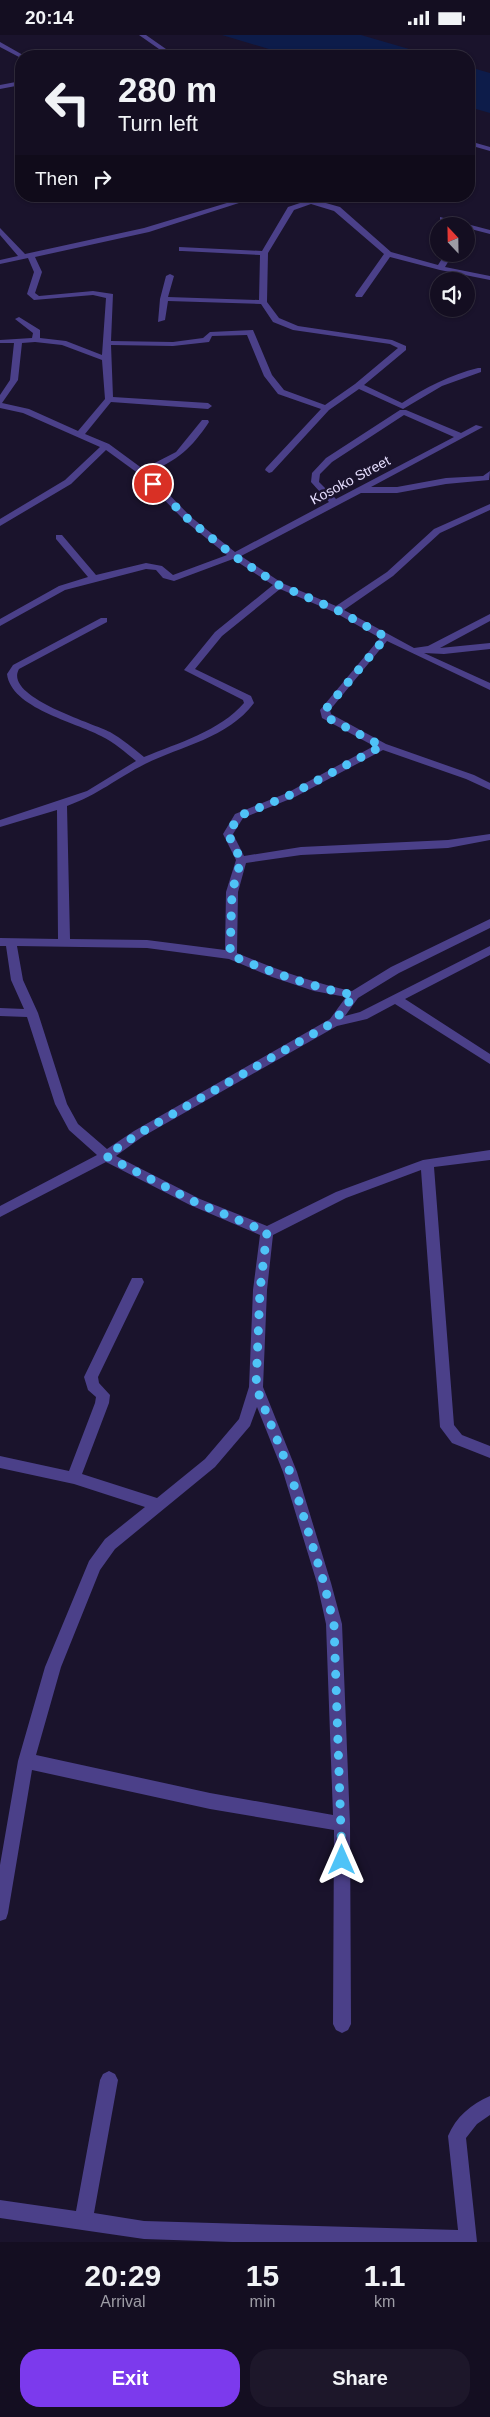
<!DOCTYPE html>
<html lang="en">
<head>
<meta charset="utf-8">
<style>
	:root { --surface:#140e21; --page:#1d172a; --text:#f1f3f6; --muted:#9d9ca5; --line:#332e3f; --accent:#7c3aed }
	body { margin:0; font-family:Helvetica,sans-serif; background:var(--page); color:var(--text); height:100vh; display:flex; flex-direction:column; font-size:19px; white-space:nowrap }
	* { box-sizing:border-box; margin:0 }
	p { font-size:16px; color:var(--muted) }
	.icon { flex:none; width:28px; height:28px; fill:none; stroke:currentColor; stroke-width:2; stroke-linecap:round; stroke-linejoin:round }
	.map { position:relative; height:2207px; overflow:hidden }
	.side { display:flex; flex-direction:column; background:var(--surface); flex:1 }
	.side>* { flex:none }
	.guide { position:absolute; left:15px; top:15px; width:460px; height:152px; border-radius:20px; box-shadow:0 1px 4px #0004,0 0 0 1px var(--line); background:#140e21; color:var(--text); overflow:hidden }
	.needle { width:32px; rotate:338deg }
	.fabs { position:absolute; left:430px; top:182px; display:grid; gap:10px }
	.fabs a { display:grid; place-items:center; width:45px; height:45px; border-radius:50%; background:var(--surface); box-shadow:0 1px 4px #0004,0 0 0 1px var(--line); font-size:25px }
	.pin { position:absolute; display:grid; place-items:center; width:42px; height:42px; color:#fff; margin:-21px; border:2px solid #fff; border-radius:50%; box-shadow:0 1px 5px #0007 }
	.me { position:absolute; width:55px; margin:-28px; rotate:0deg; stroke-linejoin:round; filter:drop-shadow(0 0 4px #0008) }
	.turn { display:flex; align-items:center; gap:18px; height:105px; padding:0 20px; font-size:22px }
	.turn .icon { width:65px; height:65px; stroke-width:2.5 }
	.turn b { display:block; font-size:35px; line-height:42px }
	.then { display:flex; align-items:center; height:48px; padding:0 20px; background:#0003; gap:10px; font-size:19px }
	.eta { display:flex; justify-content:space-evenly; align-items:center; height:85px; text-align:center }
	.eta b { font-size:30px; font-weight:600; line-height:35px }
	.cta { display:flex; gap:10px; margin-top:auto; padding:10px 20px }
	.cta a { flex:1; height:58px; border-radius:20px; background:var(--accent); color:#fff; font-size:20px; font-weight:600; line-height:58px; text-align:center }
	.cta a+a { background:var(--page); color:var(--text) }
	.status { display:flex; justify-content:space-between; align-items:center; height:35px; padding:0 25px; background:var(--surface); direction:ltr }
	.status svg { height:14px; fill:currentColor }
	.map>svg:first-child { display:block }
</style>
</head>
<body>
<div class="status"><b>20:14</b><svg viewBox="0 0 49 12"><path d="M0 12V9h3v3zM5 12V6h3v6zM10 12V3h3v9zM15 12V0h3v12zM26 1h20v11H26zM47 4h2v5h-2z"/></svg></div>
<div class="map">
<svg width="490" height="2207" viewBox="0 0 490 2207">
	<rect width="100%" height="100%" fill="#1a132c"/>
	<path fill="#0d1c4a" d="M222 0H361L433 21H292Z
		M469 32 490 38V78L469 72Z"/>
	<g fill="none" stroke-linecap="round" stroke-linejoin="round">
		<path fill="#4b4089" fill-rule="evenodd" d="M139 0H146L176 21H169Z
			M0 7 23 20 24 21 19 22 0 12Z
			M21 46V50L0 54V50Z
			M469 106 490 112V116L469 110Z
			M250 161H261L149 197 35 222 42 237 35 258 39 261 93 256 113 259 111 306 173 307 203 303 210 297 253 295 272 340 284 355 325 370 355 349 398 313 390 309 293 295 273 287 261 269 168 266 165 285 158 287 160 264 166 241 170 239 174 241 168 262 259 265 260 220 182 216H179V212L262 216 288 172 303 167 289 161H301L340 172 391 217 438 230 445 219H453L445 232 490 241V245L440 235 390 222 362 262H356L355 260 384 219 334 176 311 169 294 175 268 218 267 267 279 283 298 291 392 305 406 311V315L364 350 402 368C426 352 450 340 478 333H481V337L442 351 403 374 359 354 329 375 272 437 269 438 265 435 266 433 321 374 278 359 264 341 247 300 212 301 209 307 173 311 111 310 113 362 208 368 212 371 208 374 111 367 85 399 109 409 143 434 176 417 202 385H208L209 387C191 414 178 425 148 438L191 482 235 517 329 467 311 447 312 438 326 423 400 375H406L461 398 476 390 483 392 371 452H397L446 443 483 441 490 436 489 445 446 449 397 458H361L241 521 282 548 336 571 387 537 434 494 490 469V475L440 498 393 541 344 575 414 613 428 611 490 579V586L440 613 490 608V614L444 619 424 618 490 648V655L387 606 330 675 331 679 386 709 474 740 490 748V755L466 744 383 715 295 762 243 783 233 799 244 821 301 812 448 805 490 799V805L448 813 301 820 246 828 238 857 237 918C275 934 312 948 352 956L391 932 490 884V893L399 938 358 963 345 981 360 977 490 911V920L405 964 490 1019V1029L395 969 367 984 337 991 142 1102 116 1121 200 1164 267 1191 336 1157 423 1125 490 1115V1125L434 1132 454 1390 462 1400 490 1411V1423L452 1408 440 1392 421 1135 346 1163 273 1200 267 1255 263 1352 297 1437 331 1548 342 1589 350 1789 351 1989 348 1995 342 1998 336 1995 333 1989 334 1795 210 1774 32 1735 8 1878 6 1884 0 1886V1830L18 1726 45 1632 89 1526 105 1504 145 1472 74 1449 0 1433V1421L69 1436 95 1368 96 1362 88 1355 84 1342 132 1243H142L144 1247 98 1342 99 1348 110 1360 109 1368 82 1439 157 1463 205 1424 239 1384 249 1352 253 1255 260 1200 190 1170 106 1127 0 1182V1171L97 1120 69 1095 55 1069 27 982 0 981V973L24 974 11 945 6 911H0V903L58 904 57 775 0 792V785L87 756 136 726C125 717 114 707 101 701 75 687 11 673 7 639L13 630 101 583H107V587L19 634C3 662 93 688 110 697 122 704 133 713 144 722 178 708 220 696 244 668L243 665 184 635 215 597 273 550 233 524 174 546 163 543 156 535 146 534 65 555 0 591V584L59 551 88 542 56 504V500H62L96 540 146 528 162 531 173 540 227 520 185 486 139 439 106 415 71 449 0 491V484L65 445 100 412 23 378 0 373V360L10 345 14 308H0V305L32 303 33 298 15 284 19 282 40 295V303L66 306 102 320 106 263 93 260 34 265 27 259 34 237 28 223 0 229V225L18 221 0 200V193L25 219 144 193ZM35 307 62 310 102 325 105 364 78 396 29 374 2 368 18 345 22 308ZM404 380 454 402 336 464 319 447 320 439 332 427ZM280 554 334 577 380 603 320 675 322 683 374 711 287 758 235 779 223 799 236 825 226 857 225 915 147 905 70 904 67 771C98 760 117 743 145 729 181 711 228 703 254 668L251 661 195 634 222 601ZM17 911 147 913 229 924 272 942 314 956 346 962 330 984 134 1096 107 1114 78 1089 67 1069 38 978 23 945ZM257 1372 283 1437 317 1548 326 1589 333 1780 210 1758 36 1720 61 1632 100 1535 115 1514 215 1432 250 1391Z
			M440 182 490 195V199L440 186Z
			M109 2036 115 2039 118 2045 94 2178 144 2186 458 2195 448 2101C456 2082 471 2069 490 2061V2080L477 2089 466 2103 477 2207H232L144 2204 0 2183V2165L76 2176 100 2045 103 2039Z"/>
	</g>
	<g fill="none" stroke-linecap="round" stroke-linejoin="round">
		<path stroke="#4fc3f7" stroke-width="9" stroke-dasharray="0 16.2" d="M153 449 188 484 234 521 279 550 337 575 386 602 325 675 326 681 330 684 382 711 290 760 239 781 228 799 241 825 232 857 230 920C271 937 311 952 354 960L334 987 138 1099 106 1121 195 1167 267 1197 260 1255 256 1352 290 1437 324 1548 334 1590 342 1825"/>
	</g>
	<g text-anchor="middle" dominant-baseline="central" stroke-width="5" stroke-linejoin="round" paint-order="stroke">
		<g font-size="14" fill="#e6defe" stroke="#1a132c">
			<text transform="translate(350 445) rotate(-28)">Kosoko Street</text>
		</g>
	</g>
</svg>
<div class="fabs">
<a><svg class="needle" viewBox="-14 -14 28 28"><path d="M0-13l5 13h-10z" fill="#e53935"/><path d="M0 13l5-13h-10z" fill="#9d9ca5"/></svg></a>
<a><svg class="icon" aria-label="sound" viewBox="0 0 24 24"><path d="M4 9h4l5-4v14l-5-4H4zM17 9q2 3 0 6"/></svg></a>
</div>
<div class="pin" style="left:153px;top:449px;background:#d93025"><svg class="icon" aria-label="arrive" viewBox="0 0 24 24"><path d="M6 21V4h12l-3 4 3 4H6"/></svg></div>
<svg class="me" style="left:342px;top:1825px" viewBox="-20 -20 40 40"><path d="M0-17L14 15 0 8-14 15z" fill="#4fc3f7" stroke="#fff" stroke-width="4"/></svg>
<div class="guide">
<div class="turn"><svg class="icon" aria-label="left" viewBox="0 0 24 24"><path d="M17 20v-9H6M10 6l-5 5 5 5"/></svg><div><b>280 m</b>Turn left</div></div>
<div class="then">Then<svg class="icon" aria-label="right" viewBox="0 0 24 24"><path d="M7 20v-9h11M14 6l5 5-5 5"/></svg></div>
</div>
</div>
<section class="side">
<div class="eta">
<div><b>20:29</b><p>Arrival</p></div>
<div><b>15</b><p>min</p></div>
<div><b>1.1</b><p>km</p></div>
</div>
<div class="cta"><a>Exit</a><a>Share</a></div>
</section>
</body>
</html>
